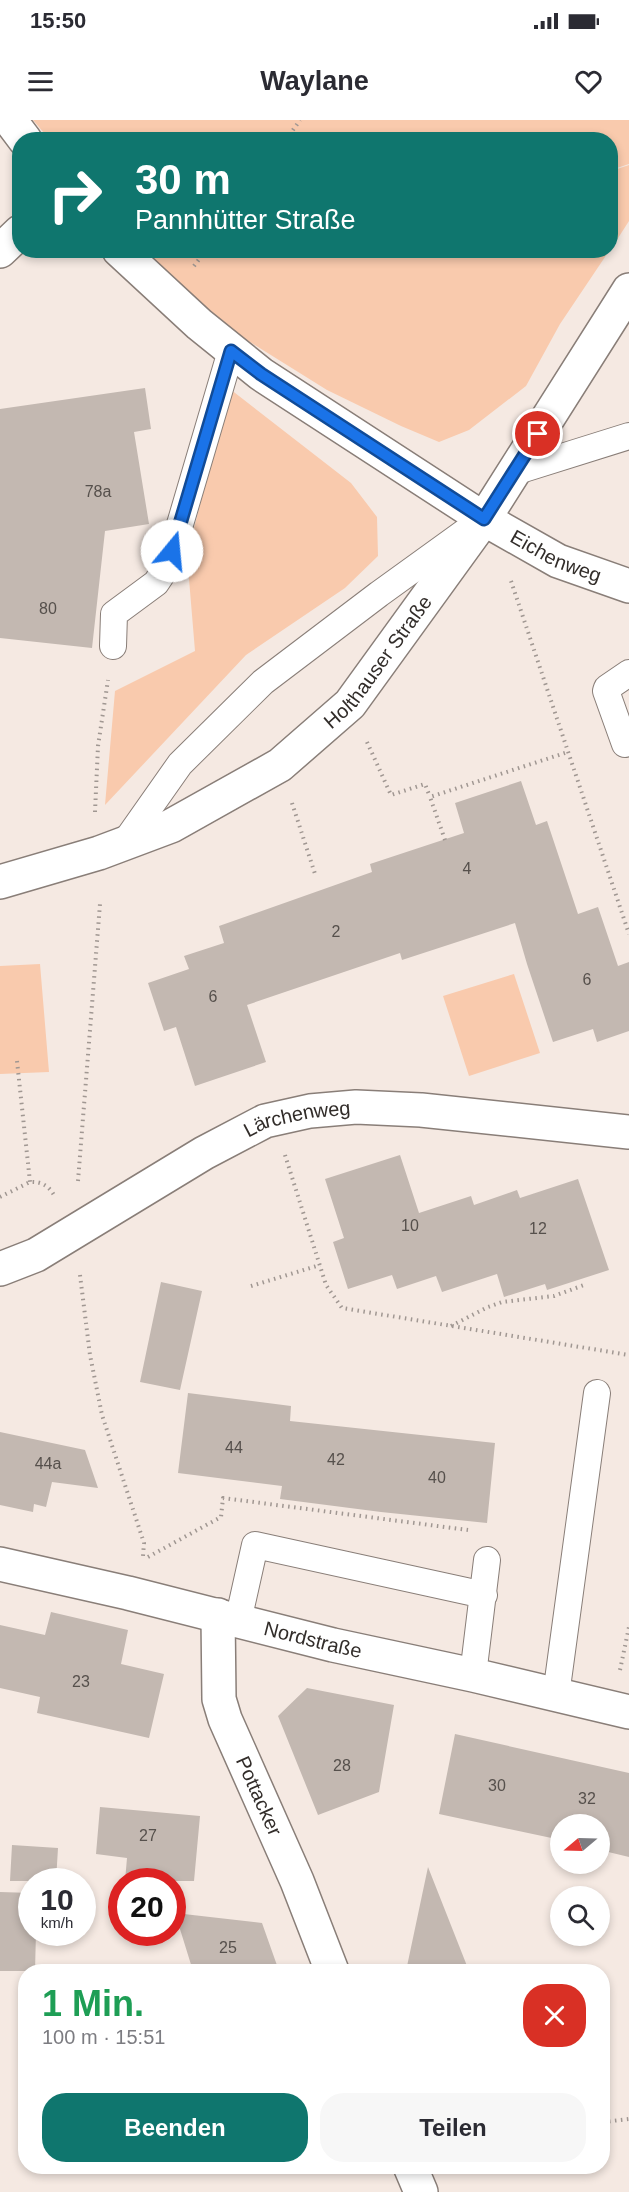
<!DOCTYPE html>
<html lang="de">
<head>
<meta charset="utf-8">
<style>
	:root { --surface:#fff; --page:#f7f7f7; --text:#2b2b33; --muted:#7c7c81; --accent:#0f766e }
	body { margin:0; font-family:Arial,sans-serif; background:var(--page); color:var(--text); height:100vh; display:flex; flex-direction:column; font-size:22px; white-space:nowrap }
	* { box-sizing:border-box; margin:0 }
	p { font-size:20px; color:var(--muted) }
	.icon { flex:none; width:33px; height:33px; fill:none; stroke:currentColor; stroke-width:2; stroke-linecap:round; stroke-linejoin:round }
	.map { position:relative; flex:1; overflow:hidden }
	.side { position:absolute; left:18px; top:1844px; width:592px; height:210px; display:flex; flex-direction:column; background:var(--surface); border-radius:24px; box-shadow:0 3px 9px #0003 }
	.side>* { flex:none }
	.guide { position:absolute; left:12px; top:12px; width:606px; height:126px; border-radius:24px; box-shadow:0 3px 9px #0003; background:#0f766e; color:#fff; overflow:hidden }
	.needle { width:39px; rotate:251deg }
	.buttons { position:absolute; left:550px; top:1694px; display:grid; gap:12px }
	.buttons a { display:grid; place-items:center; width:60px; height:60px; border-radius:50%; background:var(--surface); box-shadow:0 3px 9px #0003; font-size:30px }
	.speed { position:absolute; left:18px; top:1748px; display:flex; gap:12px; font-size:30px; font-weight:700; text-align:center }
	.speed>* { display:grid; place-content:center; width:78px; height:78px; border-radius:50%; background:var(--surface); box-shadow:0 3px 9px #0003; line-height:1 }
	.speed small { font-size:15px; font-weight:400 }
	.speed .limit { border:9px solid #d22; background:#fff; color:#111 }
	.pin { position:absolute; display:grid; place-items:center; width:51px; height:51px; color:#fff; margin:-26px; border:3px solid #fff; border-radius:50%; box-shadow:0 2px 6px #0007 }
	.me { position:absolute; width:66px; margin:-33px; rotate:17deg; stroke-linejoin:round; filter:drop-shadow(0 0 4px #0008) }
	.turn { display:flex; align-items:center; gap:21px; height:126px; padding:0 24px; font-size:27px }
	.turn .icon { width:78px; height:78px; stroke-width:2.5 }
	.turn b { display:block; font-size:42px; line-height:51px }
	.round { display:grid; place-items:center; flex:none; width:63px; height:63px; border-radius:24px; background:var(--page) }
	.head { display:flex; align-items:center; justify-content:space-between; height:102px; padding:0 24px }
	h1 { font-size:36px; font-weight:600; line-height:45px; color:#1e9e55 }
	.cta { display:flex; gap:12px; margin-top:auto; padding:12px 24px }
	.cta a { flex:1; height:69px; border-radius:24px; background:var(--accent); color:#fff; font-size:24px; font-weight:600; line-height:69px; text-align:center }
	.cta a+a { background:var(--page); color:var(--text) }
	.status { display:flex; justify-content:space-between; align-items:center; height:42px; padding:0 30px; background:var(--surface); direction:ltr }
	.status svg { height:16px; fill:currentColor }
	header { display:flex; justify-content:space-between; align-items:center; height:78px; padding:0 24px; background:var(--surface); font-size:27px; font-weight:600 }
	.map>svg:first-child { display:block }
</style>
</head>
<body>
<div class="status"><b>15:50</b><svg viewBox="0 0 49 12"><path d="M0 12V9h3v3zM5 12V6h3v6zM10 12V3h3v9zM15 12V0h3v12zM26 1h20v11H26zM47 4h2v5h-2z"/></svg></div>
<header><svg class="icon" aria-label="menu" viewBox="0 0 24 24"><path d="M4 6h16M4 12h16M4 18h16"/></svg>Waylane<svg class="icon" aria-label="heart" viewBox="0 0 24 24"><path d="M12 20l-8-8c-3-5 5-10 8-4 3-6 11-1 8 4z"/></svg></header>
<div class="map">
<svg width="629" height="2072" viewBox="0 0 629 2072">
	<rect width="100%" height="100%" fill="#f5e9e2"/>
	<path fill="#f9caad" d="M33 0H629V44L611 50 610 20H50Z
		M629 45V101L611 129V51Z
		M141 131H609L560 204 526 266 469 310 439 322 401 306 327 270 223 205Z
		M230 269 351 363 377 397 378 436 345 468 246 535 105 685 115 571 195 531 187 435Z
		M40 844 49 952 0 954V846Z
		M514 854 540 933 469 956 443 876Z"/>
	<path fill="#c3b8b1" d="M145 268 151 309 134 312 149 404 105 411 92 528 0 518V289Z
		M521 661 536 705 547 701 578 794 598 787 618 846 629 842V911L597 922 593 909 553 922 527 844 515 803 402 840 400 833 247 885 266 942 195 966 176 907 164 911 148 863 189 849 184 836 224 823 219 806 372 752 370 744 464 713 455 683Z
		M400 1035 419 1093 471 1076 474 1085 517 1070 520 1078 578 1059 609 1150 547 1170 545 1164 504 1177 497 1154 442 1172 436 1156 397 1169 392 1155 348 1169 333 1122 344 1118 325 1059Z
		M161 1162 202 1171 180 1270 140 1262Z
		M188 1273 291 1286 290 1301 495 1323 487 1403 381 1392 280 1379 282 1366 178 1353Z
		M0 1312 85 1330 98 1368 52 1362 46 1387 34 1384 33 1392 0 1385Z
		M51 1492 128 1510 121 1544 164 1554 149 1618 37 1593 40 1577 0 1568V1505L45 1515Z
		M307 1568 394 1585 379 1672 318 1695 278 1596Z
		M455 1614 629 1653V1737L600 1730V1704H561V1720L439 1694Z
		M100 1687 200 1696 194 1761H125L127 1738 96 1734Z
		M12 1725 58 1728 56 1761H10Z
		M428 1747 469 1851H406Z
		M0 1772 32 1773V1812H36L35 1851H0Z
		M175 1793 262 1803 279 1851H193Z"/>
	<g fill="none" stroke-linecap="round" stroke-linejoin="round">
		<defs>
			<path id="service" d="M514 352 629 316
				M113 526 114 494 156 463 168 445 231 231
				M625 624 606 571 607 568 629 553
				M123 725 180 644 263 562 379 474 469 409
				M238 1501 255 1425 484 1475
				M473 1555 487 1440
				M556 1575 597 1273"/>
			<g id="minor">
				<path d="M10 0 25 20"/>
				<path id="s1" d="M119 130 199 204 261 254 484 399 558 441 629 466"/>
				<path d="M0 131 20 112"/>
				<path id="s2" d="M0 1149 36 1135 204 1033 265 1001 310 991 356 987 421 990 629 1012"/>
				<path id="s3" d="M0 1444 128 1473 333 1525 473 1555 629 1592"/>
				<path id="s4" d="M218 1495 219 1579 225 1599 297 1761 332 1851"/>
				<path d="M410 2046 421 2072"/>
			</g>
			<g id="tertiary">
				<path id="s5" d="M0 762 99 733 171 706 280 645 350 584 484 399 629 170"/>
			</g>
		</defs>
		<use href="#service" stroke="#897e78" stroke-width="28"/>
		<use href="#minor" stroke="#897e78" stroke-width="36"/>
		<use href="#tertiary" stroke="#897e78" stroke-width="36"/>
		<path stroke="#a09792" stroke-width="4" stroke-dasharray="1.5 4.5" stroke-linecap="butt" d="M286 20 300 0
			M194 146 206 130
			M511 461 629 814
			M367 622 391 675 425 664 430 677
			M292 683 316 757
			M95 692 98 626 108 560
			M445 720 430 677 568 632
			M17 941 30 1062
			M285 1035 326 1165 342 1188 629 1235
			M78 1061 100 784
			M0 1077 30 1062C42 1061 50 1067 55 1077
			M80 1155 90 1235 102 1295 144 1423 143 1436
			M251 1166 320 1145
			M451 1206 488 1187 502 1182 554 1176 584 1165
			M148 1437 221 1397 223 1378 468 1410
			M620 1550 629 1507
			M603 2002 629 1999"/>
		<use href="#service" stroke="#fff" stroke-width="26"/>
		<use href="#minor" stroke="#fff" stroke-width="33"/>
		<use href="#tertiary" stroke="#fff" stroke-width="33"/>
	</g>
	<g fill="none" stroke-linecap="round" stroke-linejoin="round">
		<defs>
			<path id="route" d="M172 431 231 231 261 254 484 399 538 314"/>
		</defs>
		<use href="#route" stroke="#114b97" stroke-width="15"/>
		<use href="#route" stroke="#1a73e8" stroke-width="10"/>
	</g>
	<g text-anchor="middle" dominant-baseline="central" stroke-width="4.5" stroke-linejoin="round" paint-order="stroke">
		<g font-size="16" fill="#56504c">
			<text x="98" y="371">78a</text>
			<text x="48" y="488">80</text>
			<text x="467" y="748">4</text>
			<text x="336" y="811">2</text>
			<text x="587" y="859">6</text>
			<text x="213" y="876">6</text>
			<text x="410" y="1105">10</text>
			<text x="538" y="1108">12</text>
			<text x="234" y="1327">44</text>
			<text x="336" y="1339">42</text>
			<text x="48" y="1343">44a</text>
			<text x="437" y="1357">40</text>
			<text x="81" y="1561">23</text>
			<text x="342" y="1645">28</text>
			<text x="497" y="1665">30</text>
			<text x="587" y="1678">32</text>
			<text x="148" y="1715">27</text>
			<text x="228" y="1827">25</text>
		</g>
		<g font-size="20" fill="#322d2a" stroke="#f5e9e2">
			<text stroke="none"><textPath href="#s1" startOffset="536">Eichenweg</textPath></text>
			<text stroke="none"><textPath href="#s5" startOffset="448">Holthauser Straße</textPath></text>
			<text stroke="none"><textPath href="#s2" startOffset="336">Lärchenweg</textPath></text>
			<text stroke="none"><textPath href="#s3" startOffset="322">Nordstraße</textPath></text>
			<text stroke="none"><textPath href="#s4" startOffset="189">Pottacker</textPath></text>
		</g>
	</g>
</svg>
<div class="buttons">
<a><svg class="needle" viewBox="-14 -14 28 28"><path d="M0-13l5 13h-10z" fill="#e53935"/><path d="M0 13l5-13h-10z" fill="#7c7c81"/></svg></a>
<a><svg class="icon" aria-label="search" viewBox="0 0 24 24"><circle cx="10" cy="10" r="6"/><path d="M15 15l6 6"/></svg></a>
</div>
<div class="speed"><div>10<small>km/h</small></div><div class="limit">20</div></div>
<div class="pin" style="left:538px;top:314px;background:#d93025"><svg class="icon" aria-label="arrive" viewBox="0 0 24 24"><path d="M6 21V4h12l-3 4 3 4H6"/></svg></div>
<svg class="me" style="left:172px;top:431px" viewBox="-20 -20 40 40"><circle r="19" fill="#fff"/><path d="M0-13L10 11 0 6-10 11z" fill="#1a73e8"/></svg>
<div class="guide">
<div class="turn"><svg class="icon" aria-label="right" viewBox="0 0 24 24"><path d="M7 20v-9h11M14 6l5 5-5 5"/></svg><div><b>30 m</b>Pannhütter Straße</div></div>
</div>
<section class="side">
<div class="head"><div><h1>1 Min.</h1><p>100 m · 15:51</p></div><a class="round" style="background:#d93025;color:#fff"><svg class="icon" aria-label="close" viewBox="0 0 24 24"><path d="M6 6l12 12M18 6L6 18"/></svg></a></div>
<div class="cta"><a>Beenden</a><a>Teilen</a></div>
</section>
</div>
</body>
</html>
